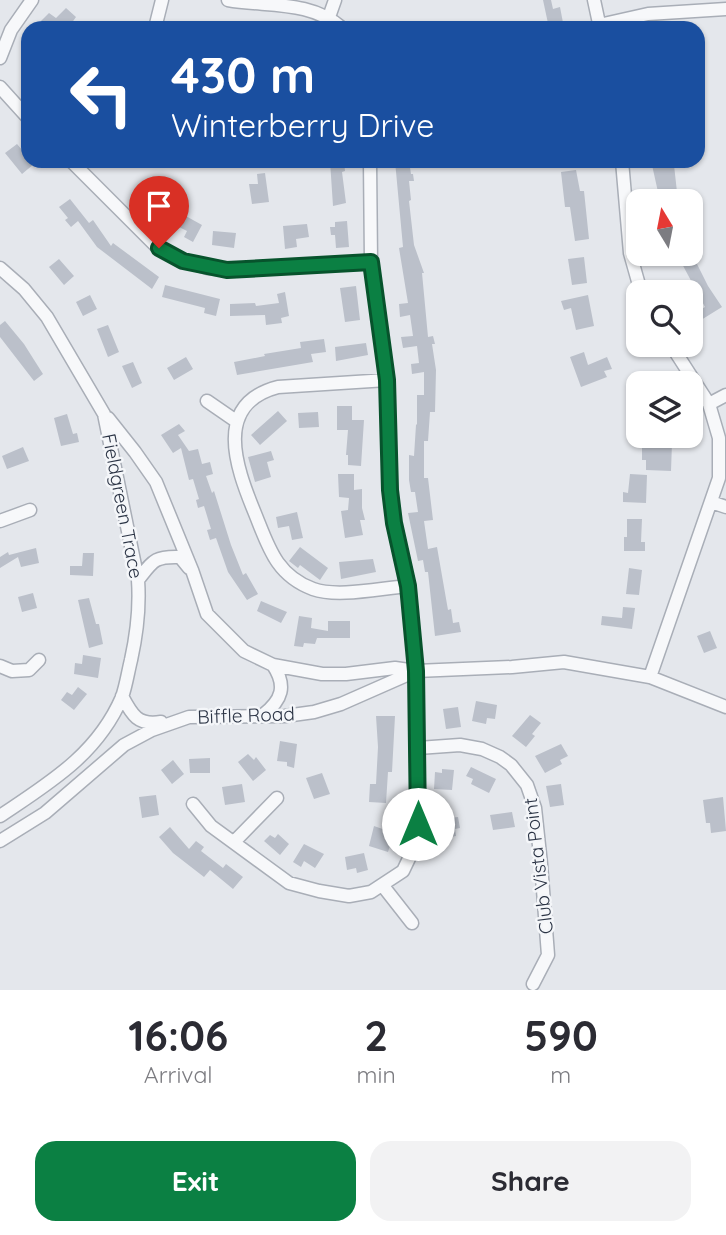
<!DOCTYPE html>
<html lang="en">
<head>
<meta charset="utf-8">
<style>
	:root { --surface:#fff; --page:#f2f2f3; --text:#2b2b33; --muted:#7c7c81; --accent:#0b8043 }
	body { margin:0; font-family:Quicksand,sans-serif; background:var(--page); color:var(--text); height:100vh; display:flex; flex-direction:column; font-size:26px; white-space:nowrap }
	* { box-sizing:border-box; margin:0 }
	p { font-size:23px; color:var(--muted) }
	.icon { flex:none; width:38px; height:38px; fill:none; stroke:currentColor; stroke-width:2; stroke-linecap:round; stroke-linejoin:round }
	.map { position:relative; height:990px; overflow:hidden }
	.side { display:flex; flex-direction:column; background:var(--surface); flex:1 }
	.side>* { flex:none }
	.banner { position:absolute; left:21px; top:21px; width:684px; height:147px; border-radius:21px; box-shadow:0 2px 5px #0004; background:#1a4fa0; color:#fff; overflow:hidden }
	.needle { width:46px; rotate:350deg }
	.buttons { position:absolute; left:626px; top:189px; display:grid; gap:14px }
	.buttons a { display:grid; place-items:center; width:77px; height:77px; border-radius:14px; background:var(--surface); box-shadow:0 2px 5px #0004; font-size:35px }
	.pin { position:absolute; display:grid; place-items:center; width:60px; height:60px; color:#fff; margin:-72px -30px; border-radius:50% 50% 50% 0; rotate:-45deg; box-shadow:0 0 7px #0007 }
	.pin .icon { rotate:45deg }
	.me { position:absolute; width:77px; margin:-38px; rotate:0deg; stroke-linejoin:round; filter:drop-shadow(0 0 5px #0008) }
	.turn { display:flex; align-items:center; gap:24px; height:147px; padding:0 35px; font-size:32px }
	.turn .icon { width:91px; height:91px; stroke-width:2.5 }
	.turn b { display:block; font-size:49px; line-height:60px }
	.eta { display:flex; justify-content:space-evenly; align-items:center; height:119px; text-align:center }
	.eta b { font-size:42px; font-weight:800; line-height:49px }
	.primary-button { display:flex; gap:14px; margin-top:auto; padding:14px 35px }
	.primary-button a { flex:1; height:80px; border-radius:21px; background:var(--accent); color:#fff; font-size:28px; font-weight:800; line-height:80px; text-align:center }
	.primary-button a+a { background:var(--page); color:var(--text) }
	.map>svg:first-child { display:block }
</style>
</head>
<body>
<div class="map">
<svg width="726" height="990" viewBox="0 0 726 990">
	<rect width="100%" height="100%" fill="#e4e7ec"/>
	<path fill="#bbc0ca" d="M543 0H551L553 9 560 7 564 28H549Z
		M66 8 76 17 71 24 74 28H49L41 21 49 13 56 18Z
		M17 144 28 157V161L34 164 22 174 5 153Z
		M330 161H344L345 171 342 172 346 203 333 206Z
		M395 161H409L411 174H413L414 181H409L411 200 409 201 414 245 424 273H422L428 337 433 336 435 344H432L436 370 435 412H430L428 441H424V478H428L433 520 424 521 428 549 437 547 448 610 451 609 453 623 459 622 461 632 435 636 428 572H425L423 560 418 561 408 513 418 512 415 492H411L409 480V455L414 456 416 425 417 424V395H424V372L412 374 411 364 419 363 417 346 403 348 401 337 413 336 410 315 400 317 399 304 408 303 399 248 403 247Z
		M655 161H667L668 165H674L678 201H660L652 165 655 164Z
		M576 170 580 191H584L589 239 575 241 570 207H565L561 172Z
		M265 173 269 202 252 204 249 184H258L257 174Z
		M159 188 165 194 169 191 175 198 172 201 179 207 162 223 154 216 161 210 149 198Z
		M70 199 89 223 93 220 111 246 113 243 159 277 152 289 97 247 78 221 71 227 65 220 68 218 59 207Z
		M184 215 202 225 193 242 184 237 187 231 177 226Z
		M347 221 349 247 336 248 335 235H331L330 227H335V222Z
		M307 224 309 237 296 239 297 247 285 249 283 226Z
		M213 231 236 233 234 248 212 245Z
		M692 254 708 286 722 307 701 320 696 312 705 307 680 260Z
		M584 257 587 283 572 285 568 259Z
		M59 259 74 276 64 285 49 267Z
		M165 285 220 299 216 316 204 313 205 308 162 297Z
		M356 286 360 320 345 322 340 288Z
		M285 292 289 316 281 318 282 323 266 325 265 315 230 316V304L255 303 256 306 279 303 277 294Z
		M90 295 97 309 83 316 76 302Z
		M588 295 594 326 576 330 571 308 564 310 561 301Z
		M5 321 24 344 43 374 34 381 0 337V325Z
		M108 325 119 352 108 357 97 329Z
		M324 339 326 352 311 354 313 362 237 375 234 362 265 356 264 354 301 348 300 342Z
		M366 343 368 355 336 361 335 347Z
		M584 352 588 365 607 357 612 369 604 371 607 377 581 387 570 357Z
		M186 357 193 369 174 380 167 368Z
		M133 362 142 383 132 388 122 366Z
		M337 406H352V420H364L361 466 348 465V455H346L348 430H337Z
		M278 411 287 421 260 445 251 435Z
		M318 412 319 427 299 428 298 413Z
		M67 414 73 434 77 433 79 442 61 446 54 418Z
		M179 424 185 431 178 435 189 451 198 449 202 464 210 462 213 474 206 476 212 493 214 491 231 545 243 575 246 573 258 594 247 600 228 572 216 538 210 540 207 530 211 529 204 506 198 508 196 500 199 499 193 479 189 480 181 448 173 453 161 435Z
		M649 442 672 443 671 471 646 470V460H642V446H649Z
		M23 447 29 461 7 469 2 456Z
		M271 451 274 460 267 462 271 477 255 482 248 457Z
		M338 474H354V490L362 489V508L365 520H360L363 535 345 538 341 511 348 510 349 498 339 497Z
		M630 474 647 475 646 503 623 502V492L628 493Z
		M297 512 303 538 292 540 289 526 278 528 276 517Z
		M627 519H642L641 542H645V551H624V537H627Z
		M300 547 328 568 320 580 300 565 298 568 289 561Z
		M36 548 39 563 21 567 18 557 0 568V557L8 552 9 555Z
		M83 553H94L93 576 70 575V566H82Z
		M373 559 376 572 341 579 339 562Z
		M629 568 642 570 639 595 626 594Z
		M33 593 37 608 22 612 18 597Z
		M89 598 96 624H99L103 644 89 648 78 600Z
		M261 601 287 612 281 623 257 611Z
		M623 607 635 608 632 629 601 625 602 616 622 618Z
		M299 616 312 618 311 628 328 631V621H350V638H317L315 644 304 643 303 647 294 646Z
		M710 631 717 648 704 653 697 636Z
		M83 655 101 658 98 678 74 674 75 663 82 664Z
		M78 687 87 694 74 710 61 700 67 692 72 695Z
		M476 701 497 705 495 719 487 718 486 724 472 721Z
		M458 707 461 727 446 729 443 709Z
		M530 715 541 723 532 734 535 736 526 747 512 736Z
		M376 716H395L392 772H388L386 803 369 802 370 784H376L378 747Z
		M280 741 297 744 294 768 287 766V762L277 761Z
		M561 744 568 756 560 760 562 764 545 773 535 756Z
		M248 754 254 760 256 757 266 770 253 781 238 762Z
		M210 758V773H190L189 759Z
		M173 760 184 774 172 784 161 770Z
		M471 767 496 779 489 793 471 784 473 779 466 776Z
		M442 769 454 770 452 790 434 789 435 772 442 773Z
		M322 773 330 794 314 799 306 778Z
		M242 784 245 802 225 805 222 787Z
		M561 784 564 805 550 807 546 786Z
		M156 795 159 815 142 818 139 797Z
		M723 797 726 831 711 833 710 823H706L703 800Z
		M512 812 515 827 493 830 490 815Z
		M458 817 460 828 455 829 456 836 432 840 431 830 440 828 439 819Z
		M374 826 394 833 388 852 369 846Z
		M170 827 189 849 196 841 204 847 201 851 223 868 226 864 243 877 233 889 210 870 204 877 173 853 159 837Z
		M278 834 289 844 280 855 264 841 270 835 275 838Z
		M304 844 324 854 315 868 304 861 301 867 293 862Z
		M364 853 368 870 357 873 356 868 347 870 345 857Z"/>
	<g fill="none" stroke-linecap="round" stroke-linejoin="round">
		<defs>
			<path id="minor" d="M228 0C267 7 310 0 342 28
				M594 0 600 28
				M329 17 335 0
				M599 25 648 14 726 9
				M155 28 162 0
				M0 58 11 30 32 0
				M0 87 28 118
				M71 161 159 249 183 260 208 268 227 270 371 262
				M622 161 630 253 641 292
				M0 268 24 289 47 317 104 414 138 580C140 608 137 633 131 660 128 672 126 686 122 697 97 755 49 783 0 816
				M387 380 278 387C213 404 236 467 254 511 268 545 275 575 313 589 338 598 381 588 409 586
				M207 401 236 421
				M709 404 726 395
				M108 418 135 452 156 482 192 570 207 614 244 651 273 665 322 674H346L395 668 416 671
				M711 502 726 507
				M0 521 30 510
				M138 580C153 561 154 556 180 557L189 568
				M0 666 12 671 29 670 39 660
				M650 677 719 478V438L709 404 671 345
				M122 696C132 715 138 726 161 722
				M263 715C282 700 287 686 273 665
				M418 748 460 745 482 749 500 757 511 765 527 785 535 808 541 864 548 955 533 984
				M193 804 211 826 289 883 319 891 349 896 371 892 403 871 413 850 418 824 416 671 409 586 394 523 390 490 387 380 371 262 370 161
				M0 841 45 813 124 745 152 730 189 717 285 716 314 712 341 704 416 671 512 667 564 662 650 677 726 707
				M234 842 277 798
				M383 886 412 923"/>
		</defs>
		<use href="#minor" stroke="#a9aeb7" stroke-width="15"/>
		<use href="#minor" stroke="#f7f8fa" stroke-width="12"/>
	</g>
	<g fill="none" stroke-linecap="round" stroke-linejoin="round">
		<defs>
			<path id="route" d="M159 248 183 261 227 270 371 262 387 380 390 490 394 523 408 586 416 671 418 824"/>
		</defs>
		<use href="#route" stroke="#07532c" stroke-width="18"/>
		<use href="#route" stroke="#0b8043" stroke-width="12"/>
	</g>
	<g text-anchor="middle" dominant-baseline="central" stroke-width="5" stroke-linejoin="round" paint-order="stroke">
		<g font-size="19" fill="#2b3445" stroke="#f4f6f9">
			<text transform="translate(123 506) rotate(79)">Fieldgreen Trace</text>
			<text transform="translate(246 715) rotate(-2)">Biffle Road</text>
			<text transform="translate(538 866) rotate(-97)">Club Vista Point</text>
		</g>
	</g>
</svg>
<div class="buttons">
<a><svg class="needle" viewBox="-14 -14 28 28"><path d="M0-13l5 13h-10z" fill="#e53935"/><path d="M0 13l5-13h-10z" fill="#7c7c81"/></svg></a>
<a><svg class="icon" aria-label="search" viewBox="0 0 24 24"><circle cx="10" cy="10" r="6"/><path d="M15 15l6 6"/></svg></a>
<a><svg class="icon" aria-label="layers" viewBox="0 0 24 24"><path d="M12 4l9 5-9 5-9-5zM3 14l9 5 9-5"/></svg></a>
</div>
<div class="pin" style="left:159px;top:248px;background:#d93025"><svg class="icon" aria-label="arrive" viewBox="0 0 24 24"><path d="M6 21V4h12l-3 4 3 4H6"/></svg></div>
<svg class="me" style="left:418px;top:824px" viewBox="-20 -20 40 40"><circle r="19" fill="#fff"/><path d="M0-13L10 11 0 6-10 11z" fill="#0b8043"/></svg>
<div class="banner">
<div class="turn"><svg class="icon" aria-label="left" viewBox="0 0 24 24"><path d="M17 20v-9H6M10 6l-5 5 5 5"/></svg><div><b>430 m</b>Winterberry Drive</div></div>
</div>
</div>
<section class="side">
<div class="eta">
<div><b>16:06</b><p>Arrival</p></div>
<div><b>2</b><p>min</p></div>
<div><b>590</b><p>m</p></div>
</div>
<div class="primary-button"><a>Exit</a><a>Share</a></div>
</section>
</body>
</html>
